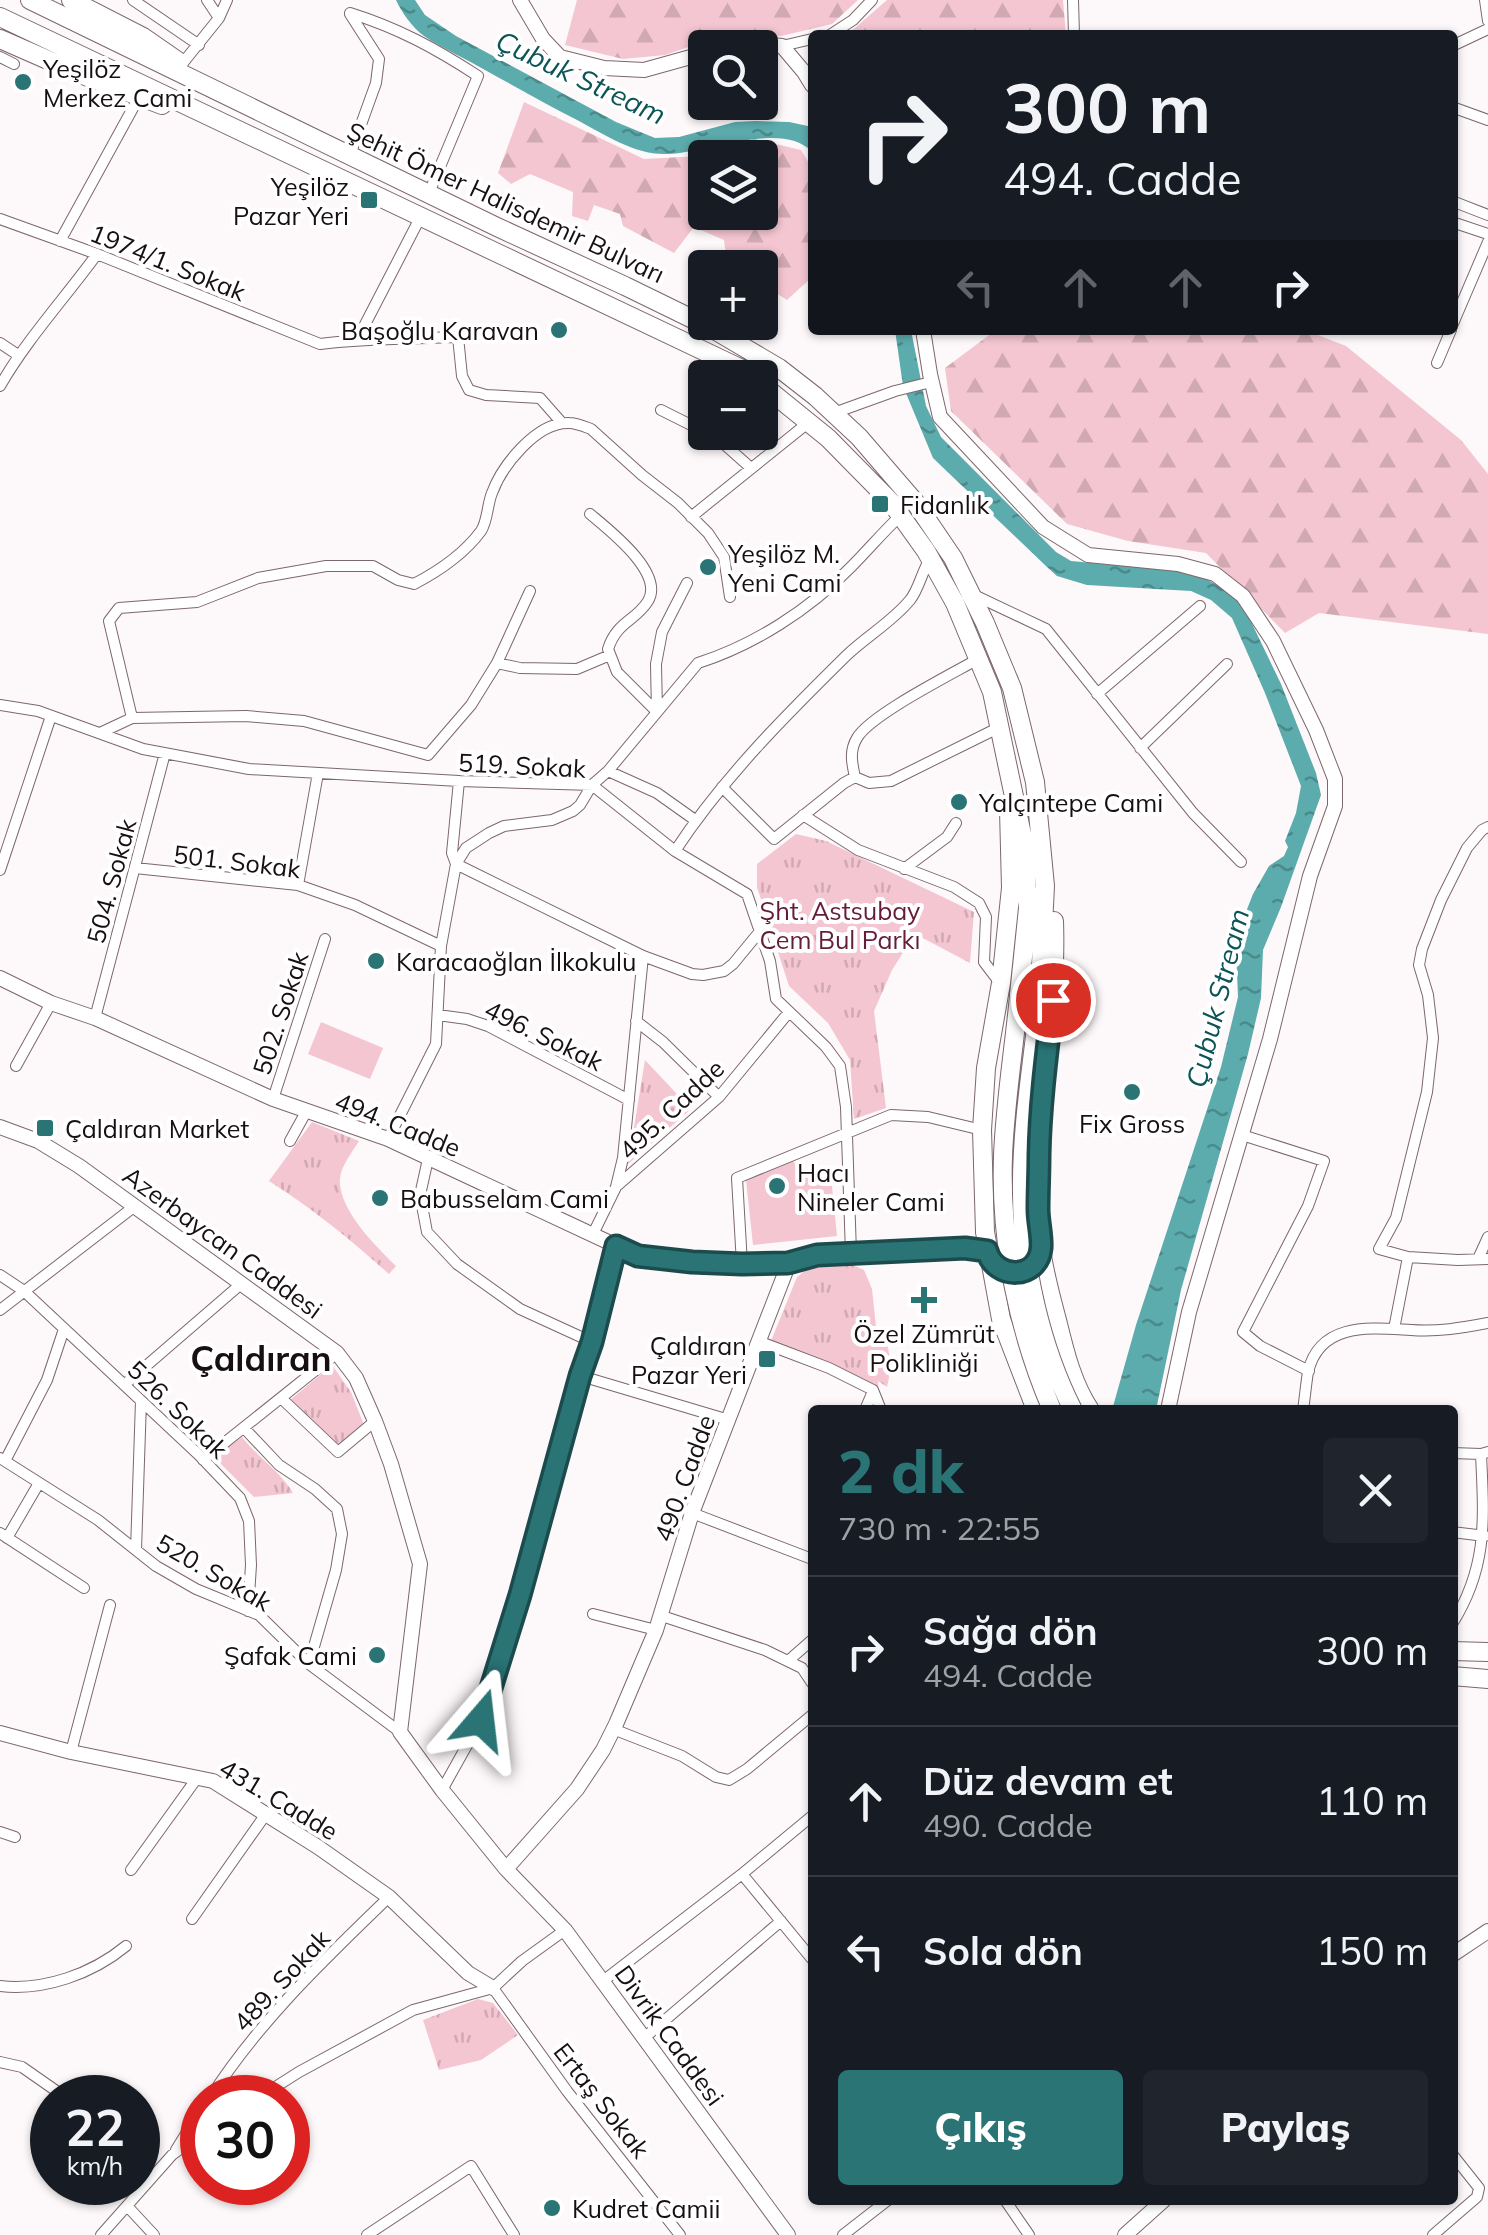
<!DOCTYPE html>
<html lang="tr">
<head>
<meta charset="utf-8">
<style>
	:root { --surface:#171b24; --page:#20242c; --text:#f1f3f6; --muted:#9ea1a6; --line:#363941; --accent:#2a7476 }
	body { margin:0; font-family:Mulish,sans-serif; background:var(--page); color:var(--text); height:100vh; display:flex; flex-direction:column; font-size:38px; white-space:nowrap }
	* { box-sizing:border-box; margin:0 }
	p { font-size:32px; color:var(--muted) }
	.icon { flex:none; width:55px; height:55px; fill:none; stroke:currentColor; stroke-width:2; stroke-linecap:round; stroke-linejoin:round }
	.map { position:relative; flex:1; overflow:hidden }
	.sheet { position:absolute; left:808px; top:1405px; width:650px; height:800px; display:flex; flex-direction:column; background:var(--surface); border-radius:10px; box-shadow:0 2px 8px #0004 }
	.sheet>* { flex:none }
	.top-card { position:absolute; left:808px; top:30px; width:650px; height:305px; border-radius:10px; box-shadow:0 2px 8px #0004; background:#171b24; color:var(--text); overflow:hidden }
	.buttons { position:absolute; left:688px; top:30px; display:grid; gap:20px }
	.buttons a { display:grid; place-items:center; width:90px; height:90px; border-radius:10px; background:var(--surface); box-shadow:0 2px 8px #0004; font-size:50px }
	.speed { position:absolute; left:30px; top:2075px; display:flex; gap:20px; font-size:50px; font-weight:700; text-align:center }
	.speed>* { display:grid; place-content:center; width:130px; height:130px; border-radius:50%; background:var(--surface); box-shadow:0 2px 8px #0004; line-height:1 }
	.speed small { font-size:25px; font-weight:400 }
	.speed .limit { border:15px solid #d22; background:#fff; color:#111 }
	.pin { position:absolute; display:grid; place-items:center; width:85px; height:85px; color:#fff; margin:-42px; border:5px solid #fff; border-radius:50%; box-shadow:0 2px 10px #0007 }
	.me { position:absolute; width:110px; margin:-55px; rotate:17deg; stroke-linejoin:round; filter:drop-shadow(0 0 8px #0008) }
	.turn { display:flex; align-items:center; gap:35px; height:210px; padding:0 30px; font-size:45px }
	.turn .icon { width:130px; height:130px; stroke-width:2.5 }
	.turn b { display:block; font-size:70px; line-height:85px }
	.lanes { display:flex; align-items:center; height:95px; padding:0 30px; background:#0003; justify-content:center; gap:50px; direction:ltr }
	.lanes .off { opacity:.35 }
	.round { display:grid; place-items:center; flex:none; width:105px; height:105px; border-radius:10px; background:var(--page) }
	.summary { display:flex; align-items:center; justify-content:space-between; height:170px; padding:0 30px }
	h1 { font-size:60px; font-weight:800; line-height:75px; color:var(--accent) }
	.cta { display:flex; gap:20px; margin-top:auto; padding:20px 30px }
	.cta a { flex:1; height:115px; border-radius:10px; background:var(--accent); color:#fff; font-size:40px; font-weight:800; line-height:115px; text-align:center }
	.cta a+a { background:var(--page); color:var(--text) }
	ul { padding:0; list-style:none }
	li { display:flex; align-items:center; gap:30px; height:150px; padding:0 30px; border-top:2px solid var(--line) }
	li div { flex:1 }
	li b { display:block; font-size:38px }
	li em { font-style:normal }
	.map>svg:first-child { display:block }
</style>
</head>
<body>
<div class="map">
<svg width="1488" height="2235" viewBox="0 0 1488 2235">
	<defs>
		<pattern id="forest-firs" width="22" height="20" patternUnits="userSpaceOnUse" patternTransform="scale(2.5)"><rect width="22" height="20" fill="#f4c6d2"/><path d="M5 1l3.5 6h-7zM16 11l3.5 6h-7z" fill="#d0a9b3"/></pattern>
		<pattern id="park-tufts" width="24" height="20" patternUnits="userSpaceOnUse" patternTransform="scale(2.5)"><rect width="24" height="20" fill="#f4c6d2"/><path d="M3 7l-1-3M5 7V3M7 7l1-3M15 17l-1-3M17 17v-4M19 17l1-3" fill="none" stroke="#d0a9b3"/></pattern>
		<pattern id="water-ripples" width="26" height="14" patternUnits="userSpaceOnUse" patternTransform="scale(2.5)"><rect width="26" height="14" fill="#5cabad"/><path d="M2 4q2-2 4 0t4 0M15 11q2-2 4 0t4 0" fill="none" stroke="#4b8a8b"/></pattern>
	</defs>
	<rect width="100%" height="100%" fill="#fdf8f9"/>
	<path fill="#f4c6d2" d="M321 1022 383 1048 370 1079 308 1054Z
		M793 1160 800 1174 830 1166 837 1236 753 1245 746 1180Z"/>
	<path fill="url(#forest-firs)" fill-rule="evenodd" d="M577 0H858L832 24 781 36 733 32 665 55 623 59 565 45Z
		M887 0H1063L1066 35H847Z
		M524 102 644 159 700 156 754 139 801 150 812 168V277L787 300 760 283V268L733 267 727 264 724 240 694 227 674 253 623 226 620 214 594 205 588 221 572 216 573 192 530 174 511 184 498 173ZM705 158H760V212H705Z
		M996 330H1305L1346 346 1461 440 1488 474V634L1319 613 1285 633 1206 553 1128 541 1067 524 951 411 945 368Z"/>
	<path fill="url(#park-tufts)" d="M796 834 826 841 974 912 970 963 915 934 892 970 874 1011 886 1108 854 1119 850 1060 828 1023 789 986 757 887V864Z
		M645 1060 691 1109 628 1164Z
		M312 1122 359 1141C353 1151 341 1166 340 1178 337 1208 376 1247 396 1266L389 1274C351 1240 312 1208 269 1181Z
		M845 1262 864 1270 872 1289 876 1327C892 1342 892 1367 887 1387L878 1381 879 1394 771 1341 797 1277 811 1266Z
		M332 1365 351 1392 364 1425 339 1446 290 1400Z
		M242 1437C257 1457 280 1471 293 1493L254 1497 218 1461V1454Z
		M478 1999 493 2003 518 2035 481 2060 439 2070 423 2020Z"/>
	<path fill="url(#water-ripples)" d="M396 0H415L425 15 456 36 616 122 655 138 679 137 735 122 755 121 789 122 808 126 812 130V152C782 119 704 155 664 154 634 154 605 135 579 121 547 105 516 87 485 70 465 58 443 49 424 36 412 27 402 13 396 0Z
		M895 330H911L926 406 941 437 1056 552 1071 561 1178 571 1206 579 1225 589 1243 605 1281 684 1316 773 1321 795 1281 907 1263 950 1261 998 1248 1054 1181 1290 1156 1410H1112L1136 1325 1221 1067 1238 997 1236 948 1240 927 1253 894 1269 866 1284 856 1288 847 1285 841 1296 813 1301 786 1265 693 1232 618 1211 600 1191 591 1087 585 1057 576 1047 567 933 458 903 386Z"/>
	<g fill="none" stroke-linecap="round" stroke-linejoin="round">
		<defs>
			<path id="street" d="M133 0 199 45
				M207 0 219 18
				M1073 0 1074 35
				M1485 0 1488 21
				M350 13C398 28 435 48 478 76L429 193
				M350 14 379 59 376 83 350 155
				M830 35 853 20 872 0
				M782 46 812 39
				M1452 46 1488 29
				M0 57 14 64
				M182 64 219 18 227 0
				M1452 107 1488 120
				M1452 201 1488 215
				M0 219 97 254 320 344C366 338 412 339 458 337L462 376 469 390 486 395 540 398 562 423
				M1452 222 1488 234
				M60 241 139 97
				M1452 326 1488 242
				M357 340 421 216
				M0 343 18 355
				M1437 363 1451 330
				M0 386C27 339 65 298 97 254
				M661 410 705 432
				M834 413 895 391 931 382
				M706 432 724 444 751 468
				M590 514C609 530 665 573 648 601 636 621 617 621 608 649L617 672 657 712
				M691 517 809 422
				M974 595 1046 629 1193 813 1241 862
				M497 663 530 591
				M1097 694 1200 606
				M0 705 38 711 143 749 249 769 459 781 592 785 675 851 747 894 770 961 776 999 826 1047 840 1066 846 1107 851 1253
				M657 712 656 664 662 632 687 583
				M132 718 109 621 119 608 197 602 258 578 326 566H373L398 580 414 584C439 571 464 554 481 531 488 520 487 505 492 493 502 466 536 422 569 423 576 423 583 426 591 429L642 475 678 503 708 533 724 557 730 597
				M100 733 132 718 246 716 304 721 428 755 471 705 497 663 520 668 577 669 610 655
				M1140 748 1227 664
				M608 771 657 793 695 820
				M855 777C852 764 849 751 857 738 870 715 952 674 978 659
				M459 781 452 853 456 864 643 956 692 974 703 975 724 971 733 964 761 930
				M722 787 774 839 844 783 855 777 869 783 891 781 1000 727
				M803 815 858 850 954 887 979 903 986 917 984 962 1000 983
				M675 851C723 778 785 716 847 655 867 636 893 621 910 600 919 589 922 571 930 559
				M135 868 298 885 355 905 441 946
				M904 869 947 837 956 823
				M0 870 51 716
				M298 885 318 773
				M438 1015 467 1019 488 1026 629 1100
				M95 1018 165 753
				M636 1021 663 1042 719 1097
				M16 1066 51 1003
				M273 1099 325 939
				M1242 1135 1324 1161 1308 1206 1243 1332 1260 1346 1309 1371
				M388 1139 436 1044 441 946 456 864 466 848 489 833 504 826 552 820 573 811 580 805 592 785 608 771 698 663C754 645 809 610 851 567 868 550 883 532 900 516
				M290 1141 306 1112
				M428 1159 420 1195 427 1232 457 1264 520 1309 592 1342
				M618 1185 719 1097 789 1012
				M593 1234 616 1187 623 1158 643 956
				M1408 1257 1379 1249 1396 1218 1427 1092 1433 1038 1428 995 1419 965 1422 949 1441 900 1467 848 1482 830 1488 827
				M1478 1259 1488 1237
				M742 1264 737 1178 891 1115 928 1117 982 1130
				M0 1275 24 1291 199 1455 240 1498 249 1521 251 1565 248 1611
				M0 1310 135 1206
				M1394 1329 1408 1257 1458 1260 1488 1259
				M758 1341 829 1368 873 1390
				M581 1376 729 1420
				M124 1385 241 1284
				M873 1390 881 1410
				M281 1398 338 1452 375 1421
				M865 1410 873 1391
				M1303 1410C1305 1397 1306 1384 1308 1372 1320 1321 1372 1328 1411 1330 1438 1332 1462 1328 1488 1323
				M244 1428 279 1465 315 1489 337 1509 342 1534 336 1570 309 1664
				M1452 1453 1481 1454
				M0 1458 98 1520 156 1566 196 1589 259 1615 309 1664 400 1732
				M203 1460 337 1353
				M5 1461 47 1380 64 1329
				M692 1513 812 1559
				M1452 1532 1485 1536
				M0 1533 84 1588
				M7 1538 39 1483
				M136 1550 141 1401
				M593 1614 656 1630
				M662 1616 765 1650 802 1668 812 1683
				M1452 1624C1488 1567 1484 1520 1481 1454L1488 1452
				M788 1661 812 1640
				M613 1729 682 1756 716 1777 729 1780 747 1769 812 1715
				M71 1752 110 1605
				M442 1790 481 1720 520 1595 581 1376 592 1342 616 1246
				M0 1832 15 1837
				M131 1870 197 1778
				M742 1874 812 1959
				M192 1919 266 1814
				M603 1981 742 1874 812 1816
				M0 1986C44 1991 92 1974 126 1946
				M493 1988 567 2091 680 2235
				M644 2038 781 1921
				M0 2062 22 2067 65 2097
				M210 2098C259 2021 324 1960 389 1897
				M258 2098 299 2072 413 2010 493 1988 522 1961 565 1930
				M176 2150 202 2108
				M1005 2200 1029 2235
				M128 2207 154 2235
				M101 2235 172 2155 202 2133
				M367 2235 471 2166 514 2235
				M843 2235 888 2200
				M1433 2235 1477 2197 1479 2188 1452 2154"/>
			<path id="secondary" d="M520 0 543 39 560 57 604 68 644 70 705 53
				M724 48 743 42 782 46 804 72 812 85
				M923 330 930 374 940 417 1043 527 1088 555 1178 564 1215 574 1243 596 1273 641 1316 730 1335 779V806L1310 876 1270 1039 1189 1312 1168 1410
				M0 978 51 1003 95 1018 273 1099 388 1139 638 1256 692 1262 742 1264 789 1263 817 1255 878 1251 965 1248 987 1251
				M0 1127 38 1141 79 1166 337 1353 356 1378 375 1421 391 1464 420 1564 400 1732 442 1790 506 1869 565 1930 788 2235
				M0 1733 71 1752 213 1781 318 1847 389 1897 468 1973 493 1988
				M506 1869 577 1789 603 1750 616 1724 656 1630 692 1513 789 1263
				M1452 1955 1488 1931
				M1125 2235 1164 2200"/>
			<path id="highway" d="M30 0 497 227 625 286 711 328 779 368 815 396 859 437 915 502 953 558 985 623 1012 688 1035 782 1045 886 1039 1003
				M71 0 143 37 179 62
				M0 17 746 371 754 378
				M0 39 80 74 162 105
				M760 383 828 438 891 502 926 551 955 603 992 692 1024 844 1028 908 1019 996
				M1009 810 1011 888 1001 983 986 1068 982 1130 985 1232 1001 1319 1036 1410
				M1054 921C1058 1028 1028 1135 1040 1242 1043 1270 1051 1297 1058 1324 1065 1353 1073 1385 1090 1410
				M1452 1651 1488 1652
				M1452 1676 1488 1679"/>
		</defs>
		<use href="#street" stroke="#7c676d" stroke-width="12"/>
		<use href="#secondary" stroke="#7c676d" stroke-width="16"/>
		<use href="#highway" stroke="#7c676d" stroke-width="20"/>
		<use href="#street" stroke="#fff" stroke-width="10"/>
		<use href="#secondary" stroke="#fff" stroke-width="14"/>
		<use href="#highway" stroke="#fff" stroke-width="18"/>
		<defs>
			<path id="highway-bridge" d="M1019 996C1014 1049 1005 1103 1003 1156 1000 1243 1018 1331 1052 1410
				M1039 1003C1032 1066 1021 1130 1022 1194 1022 1265 1041 1347 1073 1410"/>
		</defs>
		<use href="#highway-bridge" stroke="#7c676d" stroke-width="20" stroke-linecap="butt"/>
		<use href="#highway-bridge" stroke="#fff" stroke-width="18"/>
	</g>
	<g fill="none" stroke-linecap="round" stroke-linejoin="round">
		<defs>
			<path id="route" d="M481 1720 520 1595 580 1376 592 1342 616 1246 638 1256 692 1262 742 1264 788 1263 817 1255 965 1248 987 1251C995 1280 1038 1280 1041 1248 1042 1236 1038 1222 1038 1209 1038 1191 1039 1173 1039 1155 1040 1103 1047 1051 1053 1000"/>
		</defs>
		<use href="#route" stroke="#1b4b4d" stroke-width="25"/>
		<use href="#route" stroke="#2a7476" stroke-width="18"/>
	</g>
	<g fill="#2a7476" stroke="#fff" stroke-width="4">
		<circle cx="23" cy="82" r="10"/>
		<rect x="359" y="190" width="20" height="20" rx="5"/>
		<circle cx="559" cy="330" r="10"/>
		<rect x="870" y="494" width="20" height="20" rx="5"/>
		<circle cx="708" cy="567" r="10"/>
		<circle cx="959" cy="802" r="10"/>
		<circle cx="376" cy="961" r="10"/>
		<circle cx="1132" cy="1092" r="10"/>
		<rect x="35" y="1118" width="20" height="20" rx="5"/>
		<circle cx="777" cy="1186" r="10"/>
		<circle cx="380" cy="1198" r="10"/>
		<path d="M919 1285h10v10h10v10h-10v10h-10v-10h-10v-10h10z"/>
		<rect x="757" y="1349" width="20" height="20" rx="5"/>
		<circle cx="377" cy="1655" r="10"/>
		<circle cx="552" cy="2208" r="10"/>
	</g>
	<g text-anchor="middle" dominant-baseline="central" stroke-width="8" stroke-linejoin="round" paint-order="stroke">
		<g font-size="25" fill="#170f11" stroke="#fff" text-anchor="start">
			<text x="43" y="68">Yeşilöz<tspan x="43" dy="29">Merkez Cami</tspan></text>
			<text x="349" y="186" text-anchor="end">Yeşilöz<tspan x="349" dy="29">Pazar Yeri</tspan></text>
			<text x="539" y="330" text-anchor="end">Başoğlu Karavan</text>
			<text x="900" y="504">Fidanlık</text>
			<text x="728" y="553">Yeşilöz M.<tspan x="728" dy="29">Yeni Cami</tspan></text>
			<text x="979" y="802">Yalçıntepe Cami</text>
			<text x="396" y="961">Karacaoğlan İlkokulu</text>
			<text x="1132" y="1123" text-anchor="middle">Fix Gross</text>
			<text x="65" y="1128">Çaldıran Market</text>
			<text x="797" y="1172">Hacı<tspan x="797" dy="29">Nineler Cami</tspan></text>
			<text x="400" y="1198">Babusselam Cami</text>
			<text x="924" y="1333" text-anchor="middle">Özel Zümrüt<tspan x="924" dy="29">Polikliniği</tspan></text>
			<text x="747" y="1345" text-anchor="end">Çaldıran<tspan x="747" dy="29">Pazar Yeri</tspan></text>
			<text x="357" y="1655" text-anchor="end">Şafak Cami</text>
			<text x="572" y="2208">Kudret Camii</text>
		</g>
		<g font-size="25" fill="#170f11" stroke="#fff">
			<text transform="translate(506 202) rotate(25)">Şehit Ömer Halisdemir Bulvarı</text>
			<text transform="translate(168 262) rotate(22)">1974/1. Sokak</text>
			<text transform="translate(522 765) rotate(3)">519. Sokak</text>
			<text transform="translate(237 861) rotate(7)">501. Sokak</text>
			<text transform="translate(111 881) rotate(-75)">504. Sokak</text>
			<text transform="translate(280 1013) rotate(-72)">502. Sokak</text>
			<text transform="translate(544 1035) rotate(26)">496. Sokak</text>
			<text transform="translate(671 1109) rotate(-43)">495. Cadde</text>
			<text transform="translate(398 1124) rotate(22)">494. Cadde</text>
			<text transform="translate(223 1242) rotate(36)">Azerbaycan Caddesi</text>
			<text transform="translate(178 1409) rotate(44)">526. Sokak</text>
			<text transform="translate(684 1478) rotate(-70)">490. Cadde</text>
			<text transform="translate(214 1572) rotate(30)">520. Sokak</text>
			<text transform="translate(279 1799) rotate(31)">431. Cadde</text>
			<text transform="translate(281 1980) rotate(-47)">489. Sokak</text>
			<text transform="translate(670 2035) rotate(54)">Divrik Caddesi</text>
			<text transform="translate(602 2100) rotate(52)">Ertaş Sokak</text>
		</g>
		<g font-size="25" fill="#651c39" stroke="#fff">
			<text x="840" y="910">Şht. Astsubay<tspan x="840" dy="29">Cem Bul Parkı</tspan></text>
		</g>
		<g font-size="28" font-style="italic" fill="#0c5456" stroke="#fff">
			<text transform="translate(581 77) rotate(25)">Çubuk Stream</text>
			<text transform="translate(1217 998) rotate(-76)">Çubuk Stream</text>
		</g>
		<g font-size="35" font-weight="bold" fill="#170f11" stroke="#fff">
			<text x="261" y="1358">Çaldıran</text>
		</g>
	</g>
</svg>
<div class="buttons">
<a><svg class="icon" aria-label="search" viewBox="0 0 24 24"><circle cx="10" cy="10" r="6"/><path d="M15 15l6 6"/></svg></a>
<a><svg class="icon" aria-label="layers" viewBox="0 0 24 24"><path d="M12 4l9 5-9 5-9-5zM3 14l9 5 9-5"/></svg></a>
<a>+</a>
<a>−</a>
</div>
<div class="speed"><div>22<small>km/h</small></div><div class="limit">30</div></div>
<div class="pin" style="left:1053px;top:1000px;background:#d93025"><svg class="icon" aria-label="arrive" viewBox="0 0 24 24"><path d="M6 21V4h12l-3 4 3 4H6"/></svg></div>
<svg class="me" style="left:481px;top:1720px" viewBox="-20 -20 40 40"><path d="M0-17L14 15 0 8-14 15z" fill="#2a7476" stroke="#fff" stroke-width="4"/></svg>
<div class="top-card">
<div class="turn"><svg class="icon" aria-label="right" viewBox="0 0 24 24"><path d="M7 20v-9h11M14 6l5 5-5 5"/></svg><div><b>300 m</b>494. Cadde</div></div>
<div class="lanes"><svg class="icon off" aria-label="left" viewBox="0 0 24 24"><path d="M17 20v-9H6M10 6l-5 5 5 5"/></svg><svg class="icon off" aria-label="ahead" viewBox="0 0 24 24"><path d="M12 20V5M6 11l6-6 6 6"/></svg><svg class="icon off" aria-label="ahead" viewBox="0 0 24 24"><path d="M12 20V5M6 11l6-6 6 6"/></svg><svg class="icon" aria-label="right" viewBox="0 0 24 24"><path d="M7 20v-9h11M14 6l5 5-5 5"/></svg></div>
</div>
<section class="sheet">
<div class="summary"><div><h1>2 dk</h1><p>730 m · 22:55</p></div><a class="round"><svg class="icon" aria-label="close" viewBox="0 0 24 24"><path d="M6 6l12 12M18 6L6 18"/></svg></a></div>
<ul>
<li><svg class="icon" aria-label="right" viewBox="0 0 24 24"><path d="M7 20v-9h11M14 6l5 5-5 5"/></svg><div><b>Sağa dön</b><p>494. Cadde</p></div><em>300 m</em></li>
<li><svg class="icon" aria-label="ahead" viewBox="0 0 24 24"><path d="M12 20V5M6 11l6-6 6 6"/></svg><div><b>Düz devam et</b><p>490. Cadde</p></div><em>110 m</em></li>
<li><svg class="icon" aria-label="left" viewBox="0 0 24 24"><path d="M17 20v-9H6M10 6l-5 5 5 5"/></svg><div><b>Sola dön</b></div><em>150 m</em></li>
</ul>
<div class="cta"><a>Çıkış</a><a>Paylaş</a></div>
</section>
</div>
</body>
</html>
